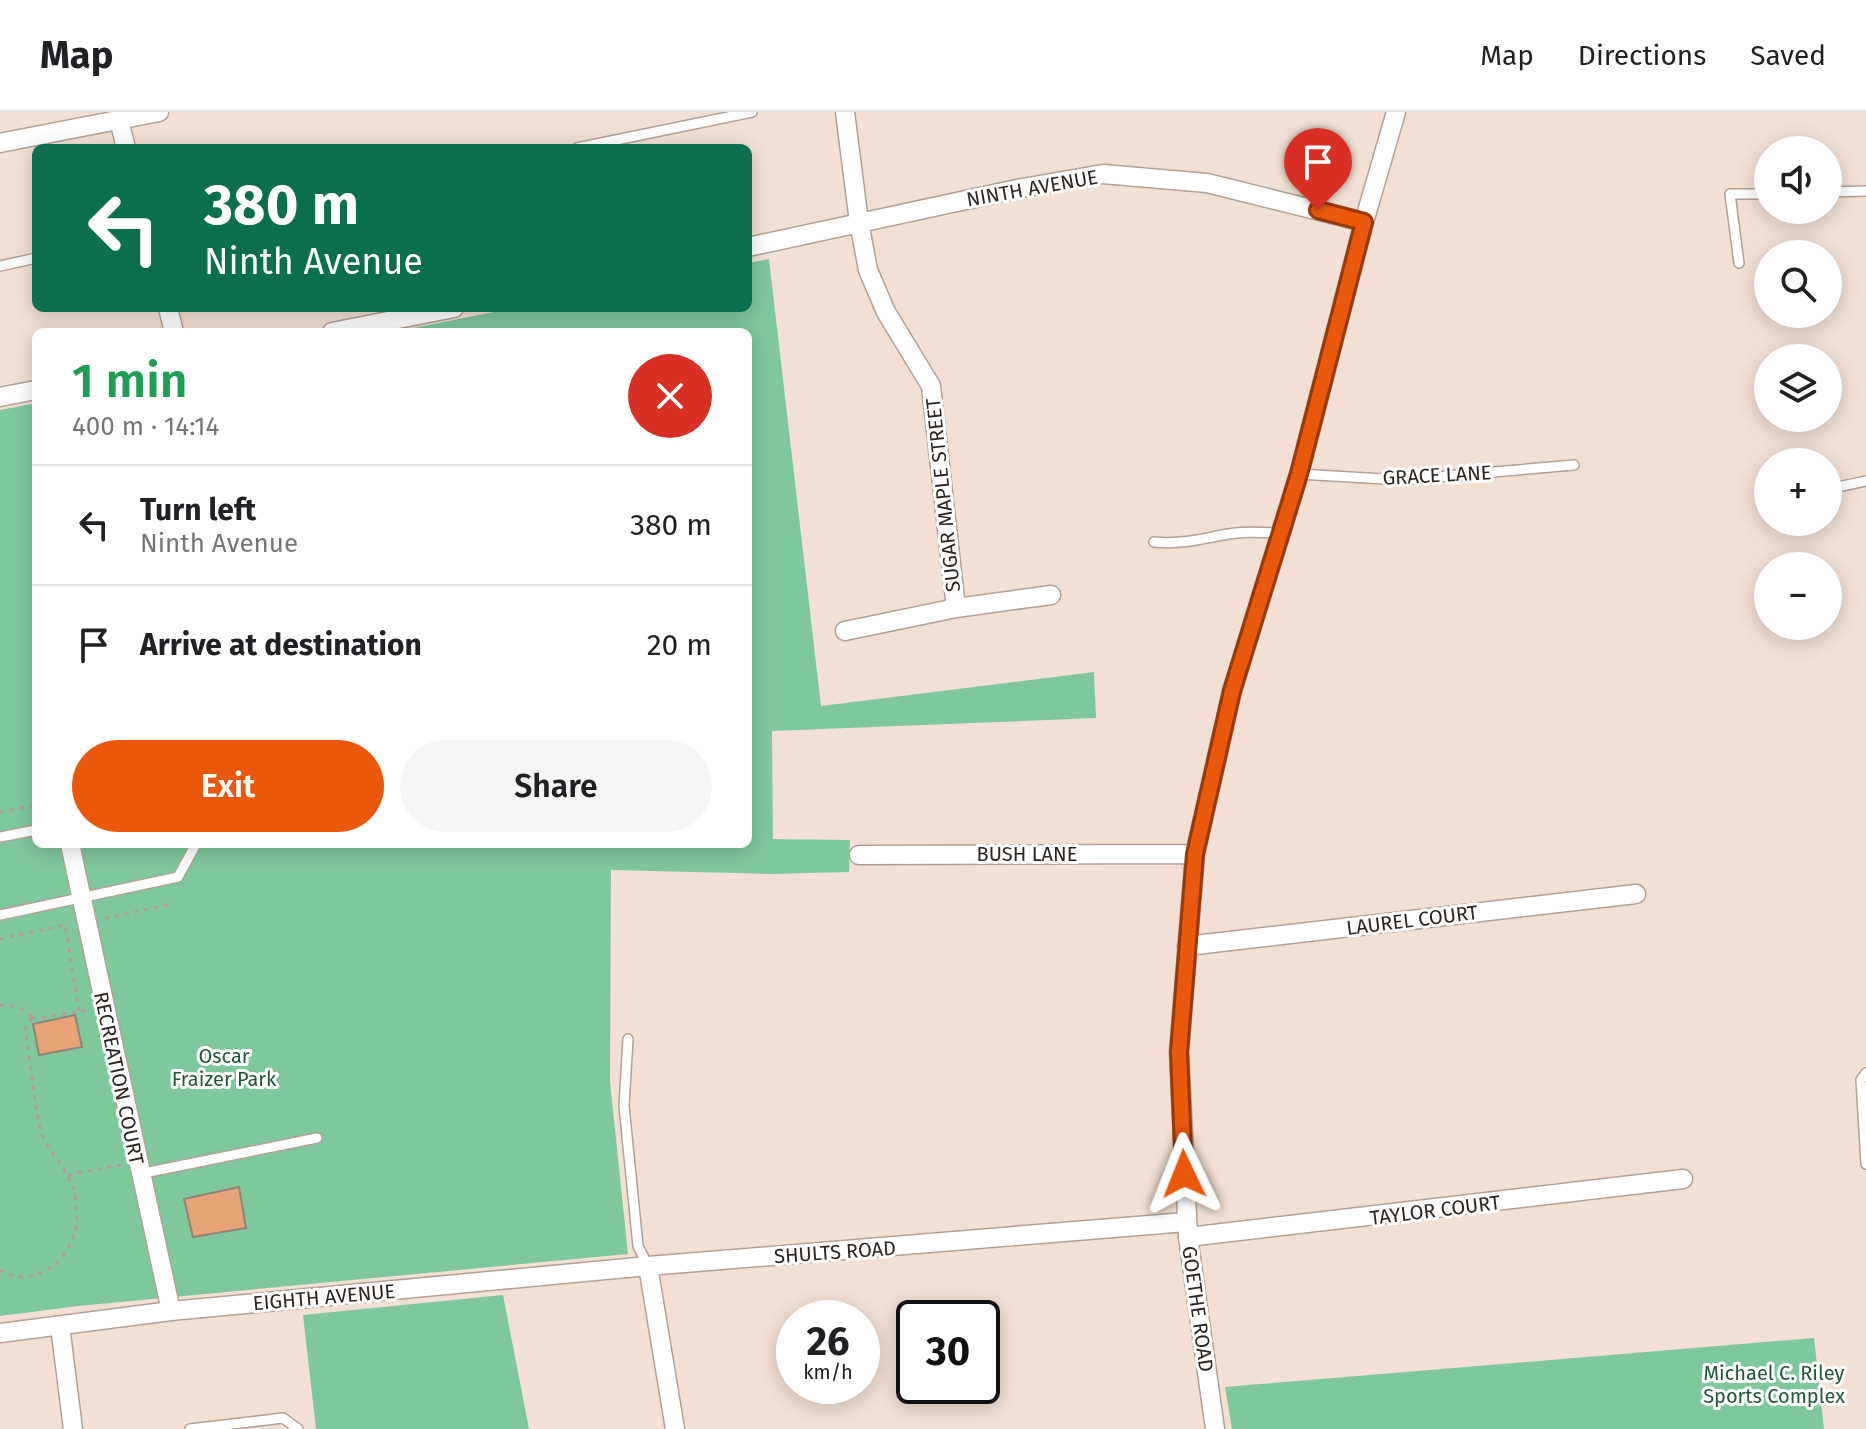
<!DOCTYPE html>
<html lang="en">
<head>
<meta charset="utf-8">
<style>
	:root { --surface:#fff; --page:#f6f6f6; --text:#202124; --muted:#757577; --line:#e0e0e0; --accent:#ea580c }
	body { margin:0; font-family:"Fira Sans",sans-serif; background:var(--page); color:var(--text); height:100vh; display:flex; flex-direction:column; font-size:30px; white-space:nowrap }
	* { box-sizing:border-box; margin:0 }
	p { font-size:26px; color:var(--muted) }
	.icon { flex:none; width:44px; height:44px; fill:none; stroke:currentColor; stroke-width:2; stroke-linecap:round; stroke-linejoin:round }
	.map { position:relative; flex:1; overflow:hidden }
	.details { position:absolute; left:32px; top:216px; width:720px; height:520px; display:flex; flex-direction:column; background:var(--surface); border-radius:12px; box-shadow:0 4px 20px #0003 }
	.details>* { flex:none }
	.banner { position:absolute; left:32px; top:32px; width:720px; height:168px; border-radius:12px; box-shadow:0 4px 20px #0003; background:#0b6e4f; color:#fff; overflow:hidden }
	.fabs { position:absolute; left:1754px; top:24px; display:grid; gap:16px }
	.fabs a { display:grid; place-items:center; width:88px; height:88px; border-radius:50%; background:var(--surface); box-shadow:0 4px 20px #0003; font-size:40px }
	.speed { position:absolute; left:776px; top:1188px; display:flex; gap:16px; font-size:40px; font-weight:700; text-align:center }
	.speed>* { display:grid; place-content:center; width:104px; height:104px; border-radius:50%; background:var(--surface); box-shadow:0 4px 20px #0003; line-height:1 }
	.speed small { font-size:20px; font-weight:400 }
	.speed .limit { border:4px solid #111; border-radius:12px; background:#fff; color:#111 }
	.pin { position:absolute; display:grid; place-items:center; width:68px; height:68px; color:#fff; margin:-82px -34px; border-radius:50% 50% 50% 0; rotate:-45deg; box-shadow:0 0 8px #0007 }
	.pin .icon { rotate:45deg }
	.me { position:absolute; width:88px; margin:-44px; rotate:358deg; stroke-linejoin:round; filter:drop-shadow(0 0 6px #0008) }
	.turn { display:flex; align-items:center; gap:28px; height:168px; padding:0 40px; font-size:36px }
	.turn .icon { width:104px; height:104px; stroke-width:2.5 }
	.turn b { display:block; font-size:56px; line-height:68px }
	.round { display:grid; place-items:center; flex:none; width:84px; height:84px; border-radius:42px; background:var(--page) }
	.overview { display:flex; align-items:center; justify-content:space-between; height:136px; padding:0 40px }
	h1 { font-size:48px; font-weight:600; line-height:60px; color:#1e9e55 }
	.button { display:flex; gap:16px; margin-top:auto; padding:16px 40px }
	.button a { flex:1; height:92px; border-radius:48px; background:var(--accent); color:#fff; font-size:32px; font-weight:600; line-height:92px; text-align:center }
	.button a+a { background:var(--page); color:var(--text) }
	ul { padding:0; list-style:none }
	li { display:flex; align-items:center; gap:24px; height:120px; padding:0 40px; border-top:2px solid var(--line) }
	li div { flex:1 }
	li b { display:block; font-size:30px }
	li em { font-style:normal }
	header { display:flex; align-items:center; gap:48px; box-sizing:border-box; height:112px; padding:0 40px; background:var(--surface); border-bottom:2px solid var(--line) }
	header strong { font-size:38px }
	nav { display:flex; gap:44px; margin-inline-start:auto; font-size:28px }
	.map>svg:first-child { display:block }
</style>
</head>
<body>
<header>
<strong>Map</strong>
<nav><a>Map</a><a>Directions</a><a>Saved</a></nav>
</header>
<div class="map">
<svg width="1866" height="1317" viewBox="0 0 1866 1317">
	<rect width="100%" height="100%" fill="#f3e0d4"/>
	<path fill="#7fc89c" d="M769 147 821 594 1094 560 1096 606 772 619 773 727 850 728 849 760 770 762 611 758 610 970 628 1142 78 1194 0 1204V298L36 291V732H748V220H393L514 196H748V151Z
		M503 1183 529 1317H316L303 1203Z
		M1814 1226 1824 1317H1232L1225 1275Z"/>
	<path fill="#e7a476" stroke="#948378" stroke-width="2" d="M75 903 82 935 39 943 33 912Z
		M239 1075 246 1116 193 1125 184 1087Z"/>
	<g fill="none" stroke-linecap="round" stroke-linejoin="round">
		<defs>
			<path id="service" d="M577 36 752 0
				M1828 80 1866 79
				M1739 151 1730 82H1768
				M0 154 36 146
				M1299 362 1401 368 1574 353
				M1828 377 1866 369
				M1154 430C1187 433 1205 425 1236 421 1250 419 1266 421 1281 421
				M0 725 36 718
				M0 803 178 765 196 732
				M628 927 624 994 638 1134 648 1154
				M1866 961 1861 968 1866 1052
				M139 1062 317 1026
				M190 1317 283 1306 298 1317"/>
			<path id="minor" d="M845 0 859 110 868 158 886 200 931 274 956 496
				M119 8 126 36
				M0 31 159 0
				M748 135 1022 76 1103 62 1207 71 1364 110
				M168 196 174 220
				M332 220 454 196
				M0 285 36 278
				M845 519 956 496 1051 483
				M70 732 171 1199
				M859 743 1195 742
				M1187 834 1636 782
				M1188 1125 1683 1067
				M648 1154 675 1317
				M60 1214 73 1317
				M0 1221 171 1199 648 1154 1186 1110
				M1215 1317 1188 1125 1179 940 1195 742 1232 579 1299 362 1364 110 1396 0"/>
		</defs>
		<use href="#service" stroke="#b2a196" stroke-width="12"/>
		<use href="#minor" stroke="#b2a196" stroke-width="21"/>
		<path stroke="#ae9f95" stroke-width="3" stroke-dasharray="4 6" stroke-linecap="butt" d="M0 700 36 693
			M105 806 168 793
			M0 827 65 813 79 899
			M0 893C14 894 22 895 32 905
			M32 905 38 906 88 898
			M68 1063 121 1053
			M0 1158C15 1167 32 1167 47 1158 79 1139 84 1096 68 1064 60 1048 45 1036 40 1016 33 984 31 950 25 918L32 905"/>
		<use href="#service" stroke="#fff" stroke-width="9"/>
		<use href="#minor" stroke="#fff" stroke-width="18"/>
	</g>
	<g fill="none" stroke-linecap="round" stroke-linejoin="round">
		<defs>
			<path id="route" d="M1184 1062 1179 940 1195 742 1232 579 1299 362 1364 110 1318 98"/>
		</defs>
		<use href="#route" stroke="#983908" stroke-width="20"/>
		<use href="#route" stroke="#ea580c" stroke-width="14"/>
	</g>
	<g text-anchor="middle" dominant-baseline="central" stroke-width="6" stroke-linejoin="round" paint-order="stroke">
		<g font-size="20" fill="#2c2520" stroke="#fff">
			<text transform="translate(1032 76) rotate(-10)">NINTH AVENUE</text>
			<text transform="translate(1437 363) rotate(-3)">GRACE LANE</text>
			<text transform="translate(943 383) rotate(-96)">SUGAR MAPLE STREET</text>
			<text x="1027" y="742">BUSH LANE</text>
			<text transform="translate(1412 808) rotate(-7)">LAUREL COURT</text>
			<text transform="translate(119 966) rotate(78)">RECREATION COURT</text>
			<text transform="translate(1435 1098) rotate(-7)">TAYLOR COURT</text>
			<text transform="translate(835 1140) rotate(-4)">SHULTS ROAD</text>
			<text transform="translate(324 1185) rotate(-5)">EIGHTH AVENUE</text>
			<text transform="translate(1198 1197) rotate(82)">GOETHE ROAD</text>
		</g>
		<g font-size="20" fill="#1f5738" stroke="#fff">
			<text x="224" y="944">Oscar<tspan x="224" dy="23">Fraizer Park</tspan></text>
			<text x="1774" y="1261">Michael C. Riley<tspan x="1774" dy="23">Sports Complex</tspan></text>
		</g>
	</g>
</svg>
<div class="fabs">
<a><svg class="icon" aria-label="sound" viewBox="0 0 24 24"><path d="M4 9h4l5-4v14l-5-4H4zM17 9q2 3 0 6"/></svg></a>
<a><svg class="icon" aria-label="search" viewBox="0 0 24 24"><circle cx="10" cy="10" r="6"/><path d="M15 15l6 6"/></svg></a>
<a><svg class="icon" aria-label="layers" viewBox="0 0 24 24"><path d="M12 4l9 5-9 5-9-5zM3 14l9 5 9-5"/></svg></a>
<a>+</a>
<a>−</a>
</div>
<div class="speed"><div>26<small>km/h</small></div><div class="limit">30</div></div>
<div class="pin" style="left:1318px;top:98px;background:#d93025"><svg class="icon" aria-label="arrive" viewBox="0 0 24 24"><path d="M6 21V4h12l-3 4 3 4H6"/></svg></div>
<svg class="me" style="left:1184px;top:1062px" viewBox="-20 -20 40 40"><path d="M0-17L14 15 0 8-14 15z" fill="#ea580c" stroke="#fff" stroke-width="4"/></svg>
<div class="banner">
<div class="turn"><svg class="icon" aria-label="left" viewBox="0 0 24 24"><path d="M17 20v-9H6M10 6l-5 5 5 5"/></svg><div><b>380 m</b>Ninth Avenue</div></div>
</div>
<section class="details">
<div class="overview"><div><h1>1 min</h1><p>400 m · 14:14</p></div><a class="round" style="background:#d93025;color:#fff"><svg class="icon" aria-label="close" viewBox="0 0 24 24"><path d="M6 6l12 12M18 6L6 18"/></svg></a></div>
<ul>
<li><svg class="icon" aria-label="left" viewBox="0 0 24 24"><path d="M17 20v-9H6M10 6l-5 5 5 5"/></svg><div><b>Turn left</b><p>Ninth Avenue</p></div><em>380 m</em></li>
<li><svg class="icon" aria-label="arrive" viewBox="0 0 24 24"><path d="M6 21V4h12l-3 4 3 4H6"/></svg><div><b>Arrive at destination</b></div><em>20 m</em></li>
</ul>
<div class="button"><a>Exit</a><a>Share</a></div>
</section>
</div>
</body>
</html>
